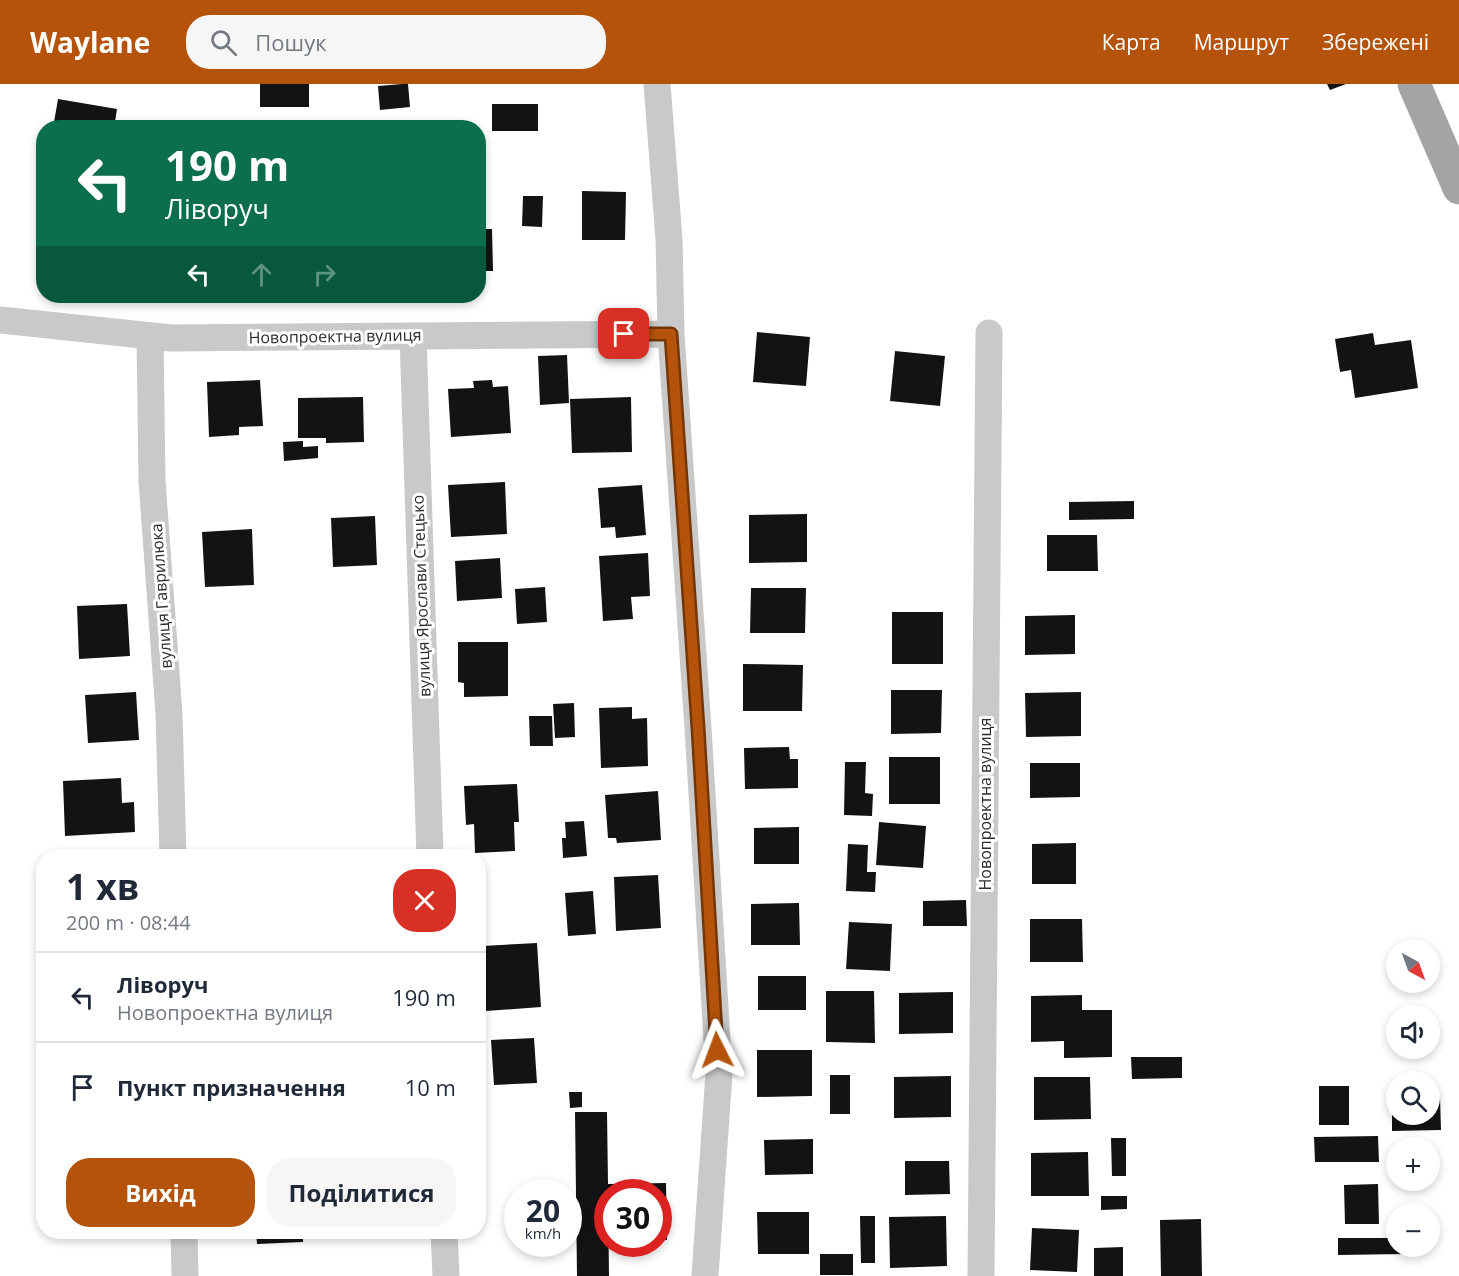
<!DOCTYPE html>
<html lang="uk">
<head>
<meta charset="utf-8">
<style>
	:root { --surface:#fff; --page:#f6f6f7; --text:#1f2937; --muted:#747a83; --line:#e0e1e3; --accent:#b45309 }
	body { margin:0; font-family:"Open Sans",sans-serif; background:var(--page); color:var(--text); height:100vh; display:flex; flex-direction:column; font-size:22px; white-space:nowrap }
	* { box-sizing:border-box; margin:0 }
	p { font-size:20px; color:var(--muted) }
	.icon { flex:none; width:33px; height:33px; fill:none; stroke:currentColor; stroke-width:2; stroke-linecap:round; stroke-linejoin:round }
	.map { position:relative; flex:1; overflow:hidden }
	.details { position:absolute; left:36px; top:765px; width:450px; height:390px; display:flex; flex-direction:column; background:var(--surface); border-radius:24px; box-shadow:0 3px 9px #0003 }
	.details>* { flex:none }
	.banner { position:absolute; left:36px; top:36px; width:450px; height:183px; border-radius:24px; box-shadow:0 3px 9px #0003; background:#0b6e4f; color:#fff; overflow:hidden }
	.needle { width:39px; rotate:139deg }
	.fabs { position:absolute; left:1386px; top:855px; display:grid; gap:12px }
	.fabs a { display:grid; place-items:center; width:54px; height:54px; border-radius:50%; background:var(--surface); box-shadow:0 3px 9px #0003; font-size:30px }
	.speed { position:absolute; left:504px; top:1095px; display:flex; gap:12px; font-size:30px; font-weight:700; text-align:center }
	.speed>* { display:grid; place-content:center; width:78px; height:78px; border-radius:50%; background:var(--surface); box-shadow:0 3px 9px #0003; line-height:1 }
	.speed small { font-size:15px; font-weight:400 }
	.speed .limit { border:9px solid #d22; background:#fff; color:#111 }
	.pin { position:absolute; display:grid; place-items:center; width:51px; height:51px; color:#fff; margin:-26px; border-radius:12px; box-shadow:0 3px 9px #0006 }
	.me { position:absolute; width:66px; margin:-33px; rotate:357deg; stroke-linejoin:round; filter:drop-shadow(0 0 4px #0008) }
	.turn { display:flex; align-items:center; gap:21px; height:126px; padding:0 30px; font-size:27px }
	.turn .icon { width:78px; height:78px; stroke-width:2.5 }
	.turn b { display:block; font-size:42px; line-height:51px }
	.lanes { display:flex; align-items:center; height:57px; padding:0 30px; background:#0003; justify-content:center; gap:30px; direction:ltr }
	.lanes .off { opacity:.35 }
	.round { display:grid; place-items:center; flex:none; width:63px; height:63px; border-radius:24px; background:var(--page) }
	.head { display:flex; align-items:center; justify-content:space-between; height:102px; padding:0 30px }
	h1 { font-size:36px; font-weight:700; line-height:45px }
	.cta { display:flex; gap:12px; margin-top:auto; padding:12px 30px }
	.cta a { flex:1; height:69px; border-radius:24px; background:var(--accent); color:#fff; font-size:24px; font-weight:700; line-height:69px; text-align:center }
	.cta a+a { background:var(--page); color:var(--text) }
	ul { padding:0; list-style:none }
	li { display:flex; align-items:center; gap:18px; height:90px; padding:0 30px; border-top:2px solid var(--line) }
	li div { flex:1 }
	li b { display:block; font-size:22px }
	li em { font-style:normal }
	header { display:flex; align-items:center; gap:36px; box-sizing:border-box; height:84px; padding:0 30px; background:var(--accent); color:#fff }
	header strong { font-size:28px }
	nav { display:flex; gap:33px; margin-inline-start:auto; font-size:21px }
	.search { width:420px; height:54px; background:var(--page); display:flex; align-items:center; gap:15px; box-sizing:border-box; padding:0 21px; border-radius:24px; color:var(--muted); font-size:22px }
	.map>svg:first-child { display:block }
</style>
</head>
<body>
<header>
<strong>Waylane</strong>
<div class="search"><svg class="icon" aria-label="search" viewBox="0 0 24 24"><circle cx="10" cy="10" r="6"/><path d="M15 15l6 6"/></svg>Пошук</div>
<nav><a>Карта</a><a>Маршрут</a><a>Збережені</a></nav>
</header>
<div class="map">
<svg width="1459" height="1192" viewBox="0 0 1459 1192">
	<rect width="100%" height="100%" fill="#fff"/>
	<path fill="#131313" d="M260 0H309V23H260Z
		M402 0H408L410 23 380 26 378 2Z
		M1327 0H1346L1330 6Z
		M58 15 117 25 114 44H53Z
		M492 20H538V47H492Z
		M174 37 203 42V44H173Z
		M244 40 308 41V44H244Z
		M582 107 626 108 625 156H582Z
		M523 112H543L542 143 522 142Z
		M478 145H492L493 187H478Z
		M757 248 810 253 806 302 753 298Z
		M1373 249 1375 261 1411 256 1418 304 1355 314 1351 286 1340 288 1335 255Z
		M895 267 945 272 940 322 890 317Z
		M567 271 569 319 540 321 538 272Z
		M260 296 263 342 239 343V351L209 353 207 298Z
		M492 296 493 303 508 302 511 349 451 353 448 305 474 304 473 297Z
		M363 313 364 358 326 359V354H298V314Z
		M631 313 632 368 572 369 570 315Z
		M303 357V363L318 362V374L284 377 283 358Z
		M505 398 507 450 451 453 448 401Z
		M642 401 646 451 616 454 615 443 601 444 598 404Z
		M1134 417V435L1069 436V418Z
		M807 430V478L749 479V431Z
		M375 432 377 481 333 483 331 434Z
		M252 445 254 501 205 503 202 448Z
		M1047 451H1097L1098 487H1047Z
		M648 469 650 512 631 513 633 535 603 537 599 472Z
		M500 474 502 514 457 517 455 477Z
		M545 503 547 538 517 540 515 505Z
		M751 504H806L805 549H750Z
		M127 520 130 572 79 575 77 522Z
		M892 528H943V580H892Z
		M1075 531V570L1025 571V532Z
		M458 558H508V612L464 613V599L458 598Z
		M743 580 803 581 802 627H743Z
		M891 606H942L941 649 891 650Z
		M136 608 139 656 88 659 85 611Z
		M1081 608V652L1026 653 1025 609Z
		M574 619 575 653 555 654 553 620Z
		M632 623V635L647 634 648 682 601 684 599 624Z
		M529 632H552L553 662H530Z
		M789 663 790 675H798V704L745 705 744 664Z
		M889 673H940V720H889Z
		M845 678H866L865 709 873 710 872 732 844 731Z
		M1030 679H1080V713L1030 714Z
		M121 694 122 719 134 718 135 748 65 752 63 697Z
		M517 700 519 738H514L515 767 475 769 474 740 466 741 464 702Z
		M658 707 661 756 617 759 616 754H608L605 711Z
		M584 737 587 772 563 774 562 754H566L565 738Z
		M879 738 926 742 923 784 876 781Z
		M799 743V780H754V744Z
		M1076 759V800H1032V760Z
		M848 760 868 761 867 788H876L875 808 846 807Z
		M658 791 661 844 616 847 614 793Z
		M593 807 596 850 568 852 565 809Z
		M966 816 967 842H923V817Z
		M799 819 800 861H751V820Z
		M1030 835H1082L1083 878H1030Z
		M849 838 892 840 890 887 846 885Z
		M537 859 541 923 486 927 482 862Z
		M758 892H806V926H758Z
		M826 907H874L875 959 826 958Z
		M953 908V949L899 950V909Z
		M1082 911V926H1112V973L1064 974V957L1031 958V912Z
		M534 954 537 999 494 1001 491 956Z
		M757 966H812V1012L757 1013Z
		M1131 973H1182V994L1132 995Z
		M830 991H850V1030H830Z
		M951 992V1033L894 1034V993Z
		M1034 993H1090L1091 1035 1034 1036Z
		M1319 1002H1349V1041H1319Z
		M569 1008H582V1023L570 1024Z
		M1430 1013H1440L1441 1046 1392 1047V1014H1396V1030H1430Z
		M575 1028H607L608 1100 666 1099 667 1156H658V1108H608L609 1192H577Z
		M1378 1052 1379 1078H1315L1314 1053Z
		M1111 1054H1126V1092H1112Z
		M813 1055V1090L765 1091 764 1056Z
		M1088 1068 1089 1112H1031V1069Z
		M905 1077H949L950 1110 905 1111Z
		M1378 1100 1379 1140H1345L1344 1101Z
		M1101 1112H1127V1125L1101 1126Z
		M757 1128H809V1170H758Z
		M860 1132H875V1179H861Z
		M946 1132 947 1182 890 1184 889 1133Z
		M1201 1135 1202 1192H1161L1160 1136Z
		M1032 1144 1079 1146 1077 1188 1030 1186Z
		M256 1148H303V1158L257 1160Z
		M317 1148H337V1150L317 1151Z
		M358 1148H402V1155L357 1152Z
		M1338 1154H1396V1162H1405V1170L1338 1171Z
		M1123 1163V1192H1094V1164Z
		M820 1170H853V1191H820Z"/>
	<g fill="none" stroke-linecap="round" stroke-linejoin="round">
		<path stroke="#c9c9c9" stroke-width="27" d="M657 0 669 155 671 250 698 644 719 989 705 1192
			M0 236 171 254 671 250
			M150 252 152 397 169 630 173 772
			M413 252 430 772
			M184 1148 185 1192
			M444 1148 446 1192
			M981 1192 989 249"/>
		<path stroke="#a4a4a4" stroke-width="33" d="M1414 0 1459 104"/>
	</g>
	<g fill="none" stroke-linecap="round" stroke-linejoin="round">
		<defs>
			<path id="route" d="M624 250H671L698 644 717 966"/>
		</defs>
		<use href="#route" stroke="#753606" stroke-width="15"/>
		<use href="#route" stroke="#b45309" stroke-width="10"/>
	</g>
	<g text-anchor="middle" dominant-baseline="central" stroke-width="6" stroke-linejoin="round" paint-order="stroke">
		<g font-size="16" fill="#2c2c2c" stroke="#fff">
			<text transform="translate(335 252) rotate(-1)">Новопроектна вулиця</text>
			<text transform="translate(161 512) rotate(-94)">вулиця Гаврилюка</text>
			<text transform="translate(421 512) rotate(-92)">вулиця Ярослави Стецько</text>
			<text transform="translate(985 720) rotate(-90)">Новопроектна вулиця</text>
		</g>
	</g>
</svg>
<div class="fabs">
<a><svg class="needle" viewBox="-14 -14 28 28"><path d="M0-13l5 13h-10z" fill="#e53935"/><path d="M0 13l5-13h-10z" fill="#747a83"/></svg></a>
<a><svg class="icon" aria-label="sound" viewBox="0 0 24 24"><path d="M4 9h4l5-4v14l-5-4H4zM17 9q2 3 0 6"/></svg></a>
<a><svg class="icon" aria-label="search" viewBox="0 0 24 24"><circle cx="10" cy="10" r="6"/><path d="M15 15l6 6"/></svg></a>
<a>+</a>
<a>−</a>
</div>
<div class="speed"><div>20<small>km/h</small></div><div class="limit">30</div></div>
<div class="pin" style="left:624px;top:250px;background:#d93025"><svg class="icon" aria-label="arrive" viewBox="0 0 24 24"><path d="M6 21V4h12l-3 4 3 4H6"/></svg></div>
<svg class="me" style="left:717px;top:966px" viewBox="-20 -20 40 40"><path d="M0-17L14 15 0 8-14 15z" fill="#b45309" stroke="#fff" stroke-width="4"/></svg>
<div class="banner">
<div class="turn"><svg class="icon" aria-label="left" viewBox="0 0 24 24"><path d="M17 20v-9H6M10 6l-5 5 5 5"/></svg><div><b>190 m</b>Ліворуч</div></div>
<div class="lanes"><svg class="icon" aria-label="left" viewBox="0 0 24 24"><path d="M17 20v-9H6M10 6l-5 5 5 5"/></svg><svg class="icon off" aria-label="ahead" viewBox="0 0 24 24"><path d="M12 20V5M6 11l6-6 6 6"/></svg><svg class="icon off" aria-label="right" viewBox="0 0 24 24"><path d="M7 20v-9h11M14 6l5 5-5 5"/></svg></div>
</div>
<section class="details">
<div class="head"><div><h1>1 хв</h1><p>200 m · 08:44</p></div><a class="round" style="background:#d93025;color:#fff"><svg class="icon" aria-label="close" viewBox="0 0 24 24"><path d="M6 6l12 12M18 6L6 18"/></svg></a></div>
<ul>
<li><svg class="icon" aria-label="left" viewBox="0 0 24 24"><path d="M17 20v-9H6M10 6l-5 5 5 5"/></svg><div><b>Ліворуч</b><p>Новопроектна вулиця</p></div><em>190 m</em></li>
<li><svg class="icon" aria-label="arrive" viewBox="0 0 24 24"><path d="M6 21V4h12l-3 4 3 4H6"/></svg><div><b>Пункт призначення</b></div><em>10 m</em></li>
</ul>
<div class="cta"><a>Вихід</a><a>Поділитися</a></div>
</section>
</div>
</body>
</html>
